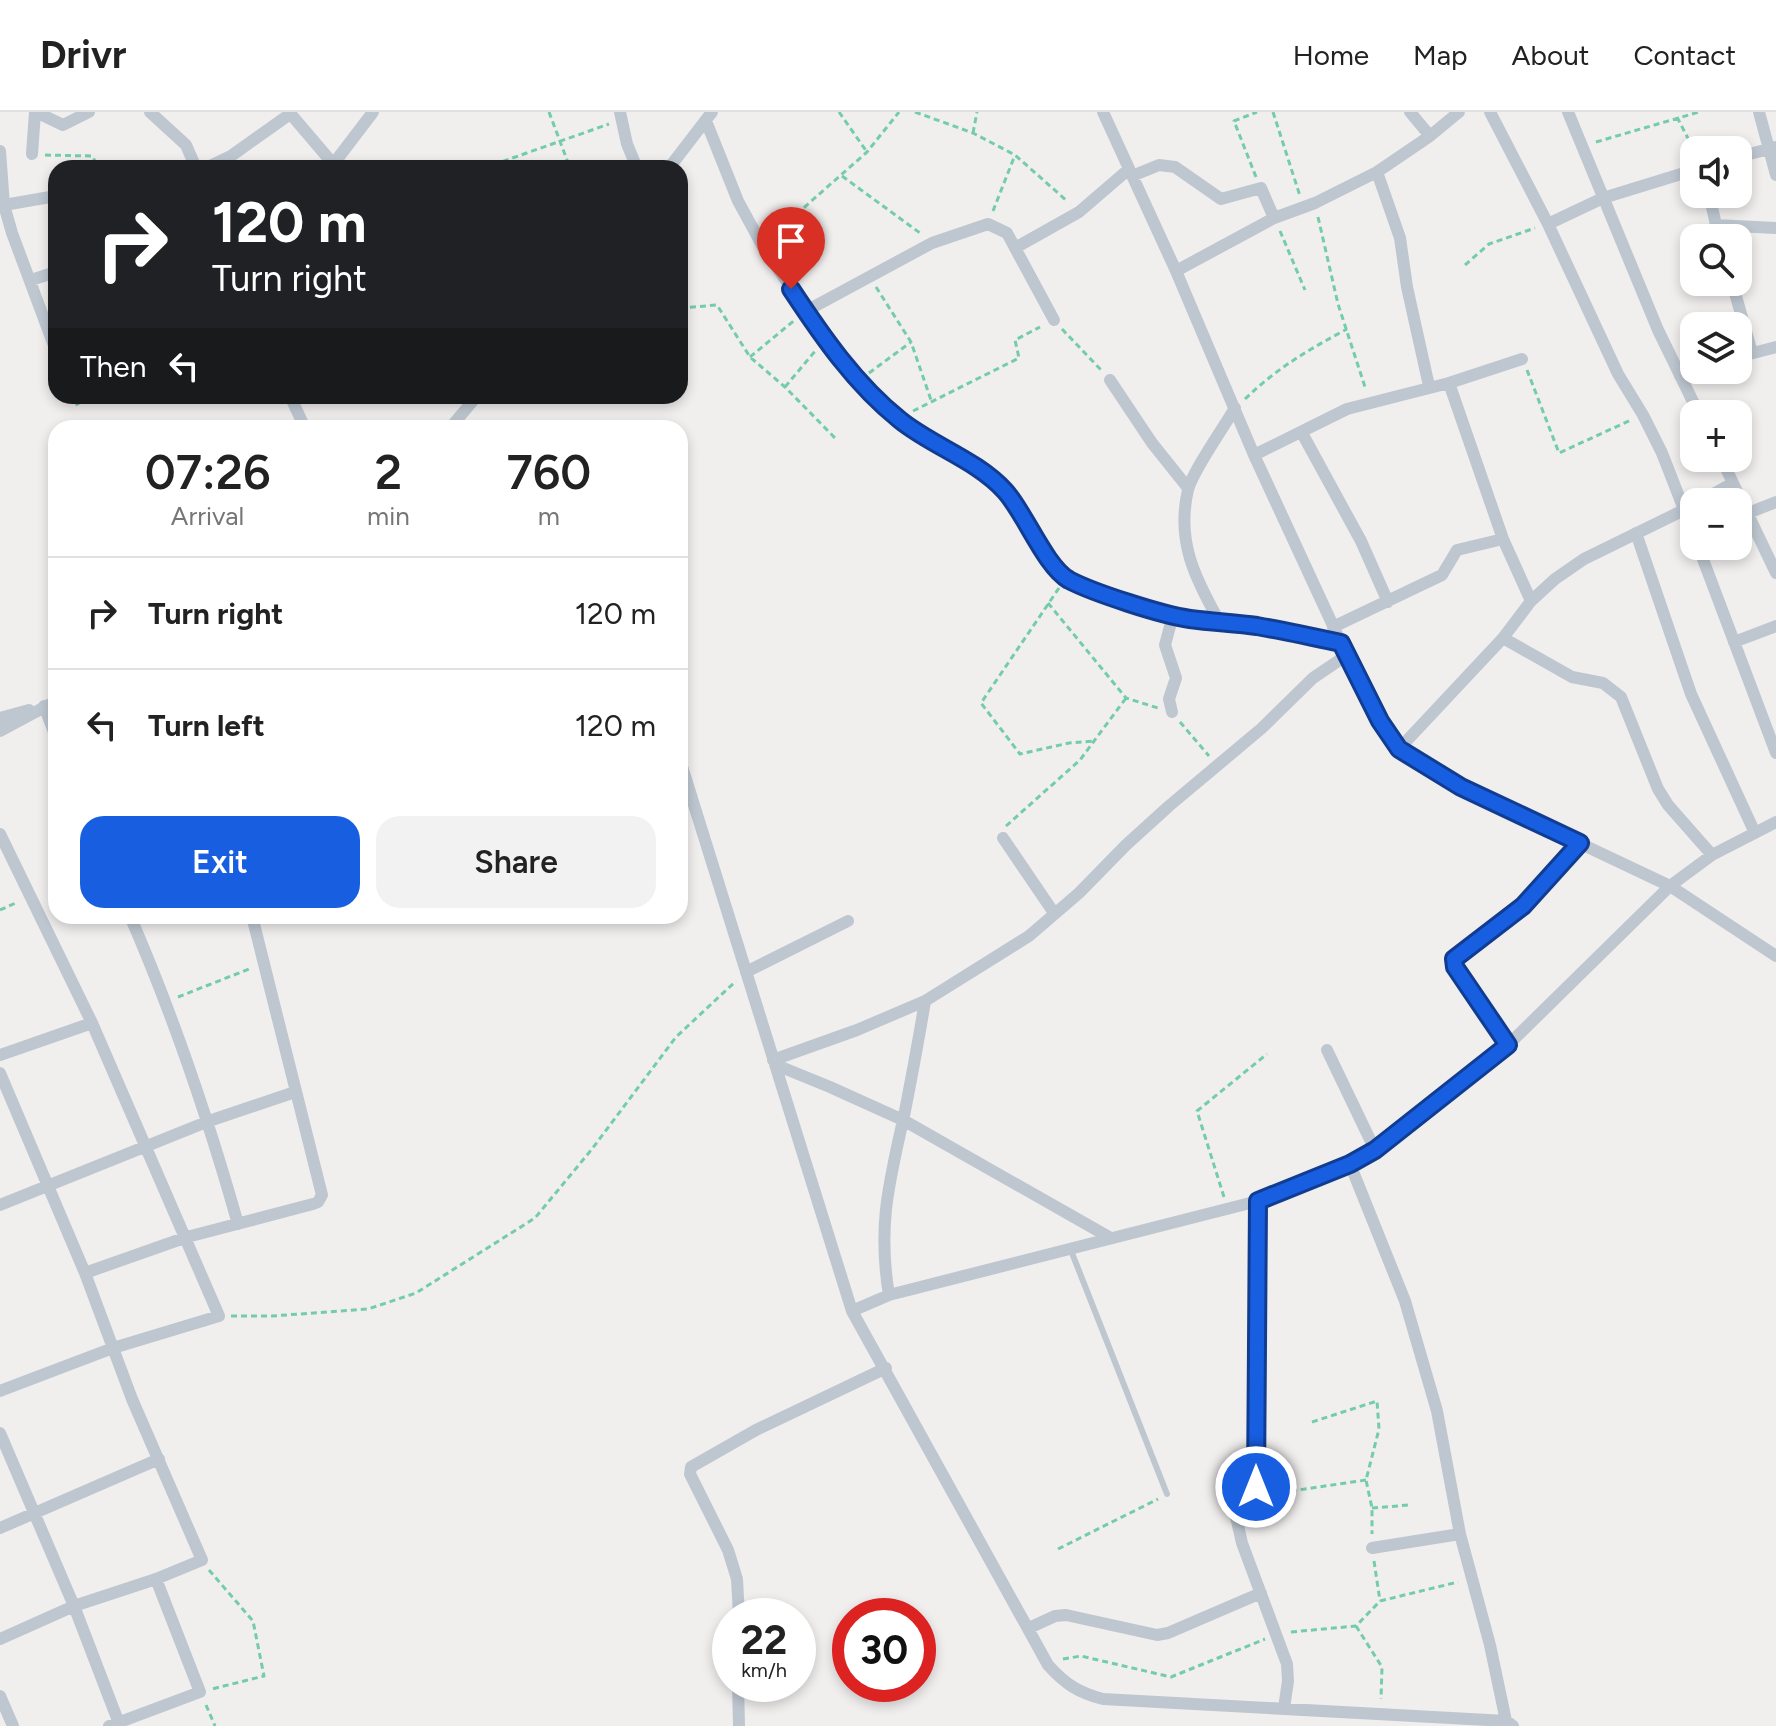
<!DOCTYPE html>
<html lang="en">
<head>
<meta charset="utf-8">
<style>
	:root { --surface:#fff; --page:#f2f2f2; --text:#222; --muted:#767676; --line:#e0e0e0; --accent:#185ee1 }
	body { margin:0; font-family:Figtree,sans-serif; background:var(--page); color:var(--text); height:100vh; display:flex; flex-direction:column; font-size:30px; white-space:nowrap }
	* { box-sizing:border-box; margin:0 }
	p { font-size:26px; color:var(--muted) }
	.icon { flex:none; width:44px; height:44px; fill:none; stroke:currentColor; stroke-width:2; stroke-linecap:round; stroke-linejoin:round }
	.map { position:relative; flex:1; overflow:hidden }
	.sheet { position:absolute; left:48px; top:308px; width:640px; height:504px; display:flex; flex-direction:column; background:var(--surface); border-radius:24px; box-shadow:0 4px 12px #0003 }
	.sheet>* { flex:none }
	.top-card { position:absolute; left:48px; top:48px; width:640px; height:244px; border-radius:24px; box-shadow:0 4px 12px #0003; background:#202124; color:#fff; overflow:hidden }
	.fabs { position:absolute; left:1680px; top:24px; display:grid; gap:16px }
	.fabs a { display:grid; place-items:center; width:72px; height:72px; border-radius:16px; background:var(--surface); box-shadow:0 4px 12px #0003; font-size:40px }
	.speed { position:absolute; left:712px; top:1486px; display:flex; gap:16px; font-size:40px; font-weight:700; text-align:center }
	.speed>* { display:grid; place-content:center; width:104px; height:104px; border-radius:50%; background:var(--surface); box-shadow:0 4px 12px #0003; line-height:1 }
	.speed small { font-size:20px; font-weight:400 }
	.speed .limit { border:12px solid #d22; background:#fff; color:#111 }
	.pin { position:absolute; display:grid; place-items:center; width:68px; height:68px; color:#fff; margin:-82px -34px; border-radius:50% 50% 50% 0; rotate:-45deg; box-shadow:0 0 8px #0007 }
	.pin .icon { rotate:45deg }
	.me { position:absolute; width:88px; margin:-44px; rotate:0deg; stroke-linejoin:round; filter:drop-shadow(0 0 6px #0008) }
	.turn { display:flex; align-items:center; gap:28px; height:168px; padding:0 32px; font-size:36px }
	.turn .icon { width:104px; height:104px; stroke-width:2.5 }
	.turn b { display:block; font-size:56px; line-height:68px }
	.then { display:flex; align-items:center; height:76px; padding:0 32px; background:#0003; gap:16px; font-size:30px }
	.eta { display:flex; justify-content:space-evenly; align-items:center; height:136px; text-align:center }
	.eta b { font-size:48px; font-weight:600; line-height:56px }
	.cta { display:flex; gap:16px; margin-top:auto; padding:16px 32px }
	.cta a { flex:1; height:92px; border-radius:24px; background:var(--accent); color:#fff; font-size:32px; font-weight:600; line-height:92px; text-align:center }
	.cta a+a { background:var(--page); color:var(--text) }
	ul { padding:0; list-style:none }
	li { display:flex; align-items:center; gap:24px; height:112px; padding:0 32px; border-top:2px solid var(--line) }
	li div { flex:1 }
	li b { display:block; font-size:30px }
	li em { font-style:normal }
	header { display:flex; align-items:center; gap:48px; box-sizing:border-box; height:112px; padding:0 40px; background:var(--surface); border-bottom:2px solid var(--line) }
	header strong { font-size:38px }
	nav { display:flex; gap:44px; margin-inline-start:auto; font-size:28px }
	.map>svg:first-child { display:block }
</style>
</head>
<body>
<header>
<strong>Drivr</strong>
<nav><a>Home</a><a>Map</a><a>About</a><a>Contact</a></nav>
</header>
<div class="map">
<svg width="1776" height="1614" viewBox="0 0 1776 1614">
	<rect width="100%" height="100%" fill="#f1eeee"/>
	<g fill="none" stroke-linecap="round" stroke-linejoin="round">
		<path stroke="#74cda9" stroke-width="3" stroke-dasharray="6 4" stroke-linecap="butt" d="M549 0 570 56
			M839 0 867 40
			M915 0 973 21 1015 43 1067 89
			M1273 0 1300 84
			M1677 5 1694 38
			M973 21 977 0
			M1596 30 1699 0
			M45 43 92 44 99 56
			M484 56 609 12
			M842 64 920 121
			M1256 65 1234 9 1257 0
			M993 99 1015 43
			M1318 105 1338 192 1366 278
			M1280 119 1305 178
			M774 122 867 40 899 0
			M1465 153 1489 132 1535 116
			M876 175 911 230 931 288
			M680 196 717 193 750 245 785 275 835 326
			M1062 217 1101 258
			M750 245 796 207
			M1527 258 1559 341 1631 308
			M869 261 911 230
			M785 275 816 238
			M72 284 75 293 94 284
			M1245 287C1277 256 1308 238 1347 217
			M913 299 1019 246 1015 228 1040 215
			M1059 476 981 591 1020 642 1069 631 1095 629
			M1048 491 1126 586 1158 596
			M1180 610 1209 644
			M1006 714 1080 648 1126 586
			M0 798 18 790
			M178 885 249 857
			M1224 1085 1197 999 1267 942
			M231 1204H272L368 1197 416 1181 535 1106 592 1037 676 925 736 869
			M1312 1310 1377 1289 1379 1317 1366 1368 1372 1396V1422
			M1271 1382 1366 1368
			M1372 1396 1409 1393
			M1058 1437 1158 1387
			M1374 1449 1380 1489
			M209 1458 253 1509 264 1564 212 1577
			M1356 1514 1382 1555 1381 1587
			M1291 1520 1356 1514 1380 1489 1458 1470
			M1063 1547 1081 1544 1171 1565 1265 1527
			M206 1593 215 1614"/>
		<path stroke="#bec7d0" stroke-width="6" d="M1070 1136 1167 1382"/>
		<path stroke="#bec7d0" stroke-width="12" d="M36 0 63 13 89 0
			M150 0 186 33 196 56
			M289 0 329 47 342 56
			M620 0 627 32 637 56
			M1103 0 1176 159 1254 343 1341 531
			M1410 0 1430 24
			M1490 0 1548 112 1618 262 1643 303 1662 341 1694 423
			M1568 0 1658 218 1699 302
			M1759 0 1776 63
			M706 9 738 89 762 133 826 227 858 268 900 308 987 363 1003 376 1017 393 1043 437 1067 467 1148 496 1188 507 1258 514 1341 531 1380 609 1399 637 1461 675 1670 774 1776 844
			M0 39 4 93 12 121 56 239
			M32 42 35 0
			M1738 45 1776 35
			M335 50 373 0
			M206 56 231 44 290 2
			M669 56 712 0
			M1377 60 1400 126 1407 175 1429 274
			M1132 64 1159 53 1175 55 1221 87 1261 76 1274 106
			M1709 82 1719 126
			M4 93 56 84
			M1548 112 1603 86 1694 58
			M1715 113 1776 116
			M1015 136 1079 100 1129 57
			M1176 159 1274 106 1315 91 1377 60 1430 24 1459 0
			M31 168 56 160
			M1732 170 1752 241
			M806 199 932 131 988 112 1007 121 1054 208
			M1738 245 1776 235
			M1680 264 1699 258
			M1110 268 1152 331 1188 376
			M1449 271 1503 427 1531 489
			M290 284 305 316
			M450 316 477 284
			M1302 321 1361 429 1388 490
			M1254 343 1347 297 1449 271 1522 247
			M1721 346 1776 461
			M1699 390 1733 371
			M1748 401 1776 390
			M1636 421 1691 582 1755 721
			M1698 434 1776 641
			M1219 509C1195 466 1176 429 1188 378 1192 360 1224 315 1235 296
			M1333 515 1442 463 1457 438 1503 427
			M1503 526 1572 565 1603 571 1621 585 1658 677 1668 693 1712 743
			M1734 530 1776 514
			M44 594 56 625
			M1172 600 1169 587 1176 566 1165 533 1173 503
			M0 606 29 598
			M0 619 56 589
			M1399 637 1503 526 1531 489 1555 467 1584 447 1694 393
			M680 648 852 1199 1048 1553C1065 1572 1079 1581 1103 1587L1506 1609 1513 1614
			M0 722 92 911 219 1204 113 1236 0 1279
			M1003 726 1054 801
			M130 804C174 905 208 1006 238 1112
			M746 860 848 809
			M1508 933 1453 850 1523 794 1580 731
			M1327 938 1375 1038
			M0 943 92 911
			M773 948 857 918 925 889 1029 824 1079 781 1126 733 1169 694 1262 616 1313 566 1347 543
			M776 953 830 975 903 1008 1109 1125
			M0 961 85 1161 132 1287 202 1448 156 1467 74 1494 0 1527
			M1350 1052 1405 1189 1437 1299 1460 1422 1490 1533 1506 1609
			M1258 1089 1255 1204 1258 1384 1239 1389 1234 1396 1242 1431 1287 1552 1288 1569 1284 1596
			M0 1093 209 1009 295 980
			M85 1161 187 1125 313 1092 318 1090 322 1083 252 804
			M889 1183C877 1111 890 1068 905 999 912 963 919 926 925 889
			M852 1199 889 1183 1258 1089 1350 1052 1375 1038 1414 1009 1508 933 1670 774 1712 743 1776 710
			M0 1321 74 1494 120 1614
			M0 1416 159 1347
			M1372 1436 1460 1422
			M739 1504 737 1467 728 1438 690 1362 691 1355 756 1318 886 1256
			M1029 1516 1055 1504 1066 1503 1157 1523 1168 1521 1261 1481
			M738 1572 739 1614
			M0 1584 13 1614
			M109 1614 200 1580 156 1467"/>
	</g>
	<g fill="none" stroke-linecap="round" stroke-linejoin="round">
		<defs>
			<path id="route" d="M791 177C822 224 855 272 900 308 932 334 977 348 1005 379 1025 401 1045 454 1069 468 1094 481 1162 503 1190 507 1212 510 1235 511 1257 514 1285 519 1313 525 1341 531L1380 609 1399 637 1461 675 1580 731 1523 794 1454 847 1455 855 1508 933 1375 1038 1350 1052 1258 1089 1256 1375"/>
		</defs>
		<use href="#route" stroke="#103d92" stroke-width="20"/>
		<use href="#route" stroke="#185ee1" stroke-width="14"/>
	</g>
</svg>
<div class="fabs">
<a><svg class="icon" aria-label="sound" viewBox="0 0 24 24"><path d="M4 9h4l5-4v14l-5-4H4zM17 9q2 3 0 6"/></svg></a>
<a><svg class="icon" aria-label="search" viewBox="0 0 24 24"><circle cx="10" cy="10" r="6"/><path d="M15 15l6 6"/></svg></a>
<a><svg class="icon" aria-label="layers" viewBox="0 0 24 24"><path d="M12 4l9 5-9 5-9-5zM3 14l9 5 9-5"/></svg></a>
<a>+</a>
<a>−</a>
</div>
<div class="speed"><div>22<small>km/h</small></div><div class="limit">30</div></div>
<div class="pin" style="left:791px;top:177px;background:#d93025"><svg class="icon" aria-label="arrive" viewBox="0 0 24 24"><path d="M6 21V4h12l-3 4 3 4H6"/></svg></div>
<svg class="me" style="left:1256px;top:1375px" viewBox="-20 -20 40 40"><circle r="17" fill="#185ee1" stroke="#fff" stroke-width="3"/><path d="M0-11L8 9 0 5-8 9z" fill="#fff"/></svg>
<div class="top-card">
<div class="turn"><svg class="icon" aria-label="right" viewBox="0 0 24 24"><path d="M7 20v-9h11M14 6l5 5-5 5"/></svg><div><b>120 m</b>Turn right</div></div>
<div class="then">Then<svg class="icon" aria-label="left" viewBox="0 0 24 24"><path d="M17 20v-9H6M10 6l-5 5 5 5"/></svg></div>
</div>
<section class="sheet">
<div class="eta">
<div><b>07:26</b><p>Arrival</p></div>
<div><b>2</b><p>min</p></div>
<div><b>760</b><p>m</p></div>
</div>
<ul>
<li><svg class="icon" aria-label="right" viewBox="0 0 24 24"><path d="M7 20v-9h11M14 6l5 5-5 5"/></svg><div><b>Turn right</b></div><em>120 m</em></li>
<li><svg class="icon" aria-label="left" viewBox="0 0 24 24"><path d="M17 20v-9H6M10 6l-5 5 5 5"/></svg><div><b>Turn left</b></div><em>120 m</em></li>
</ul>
<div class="cta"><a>Exit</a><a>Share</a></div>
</section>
</div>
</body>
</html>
